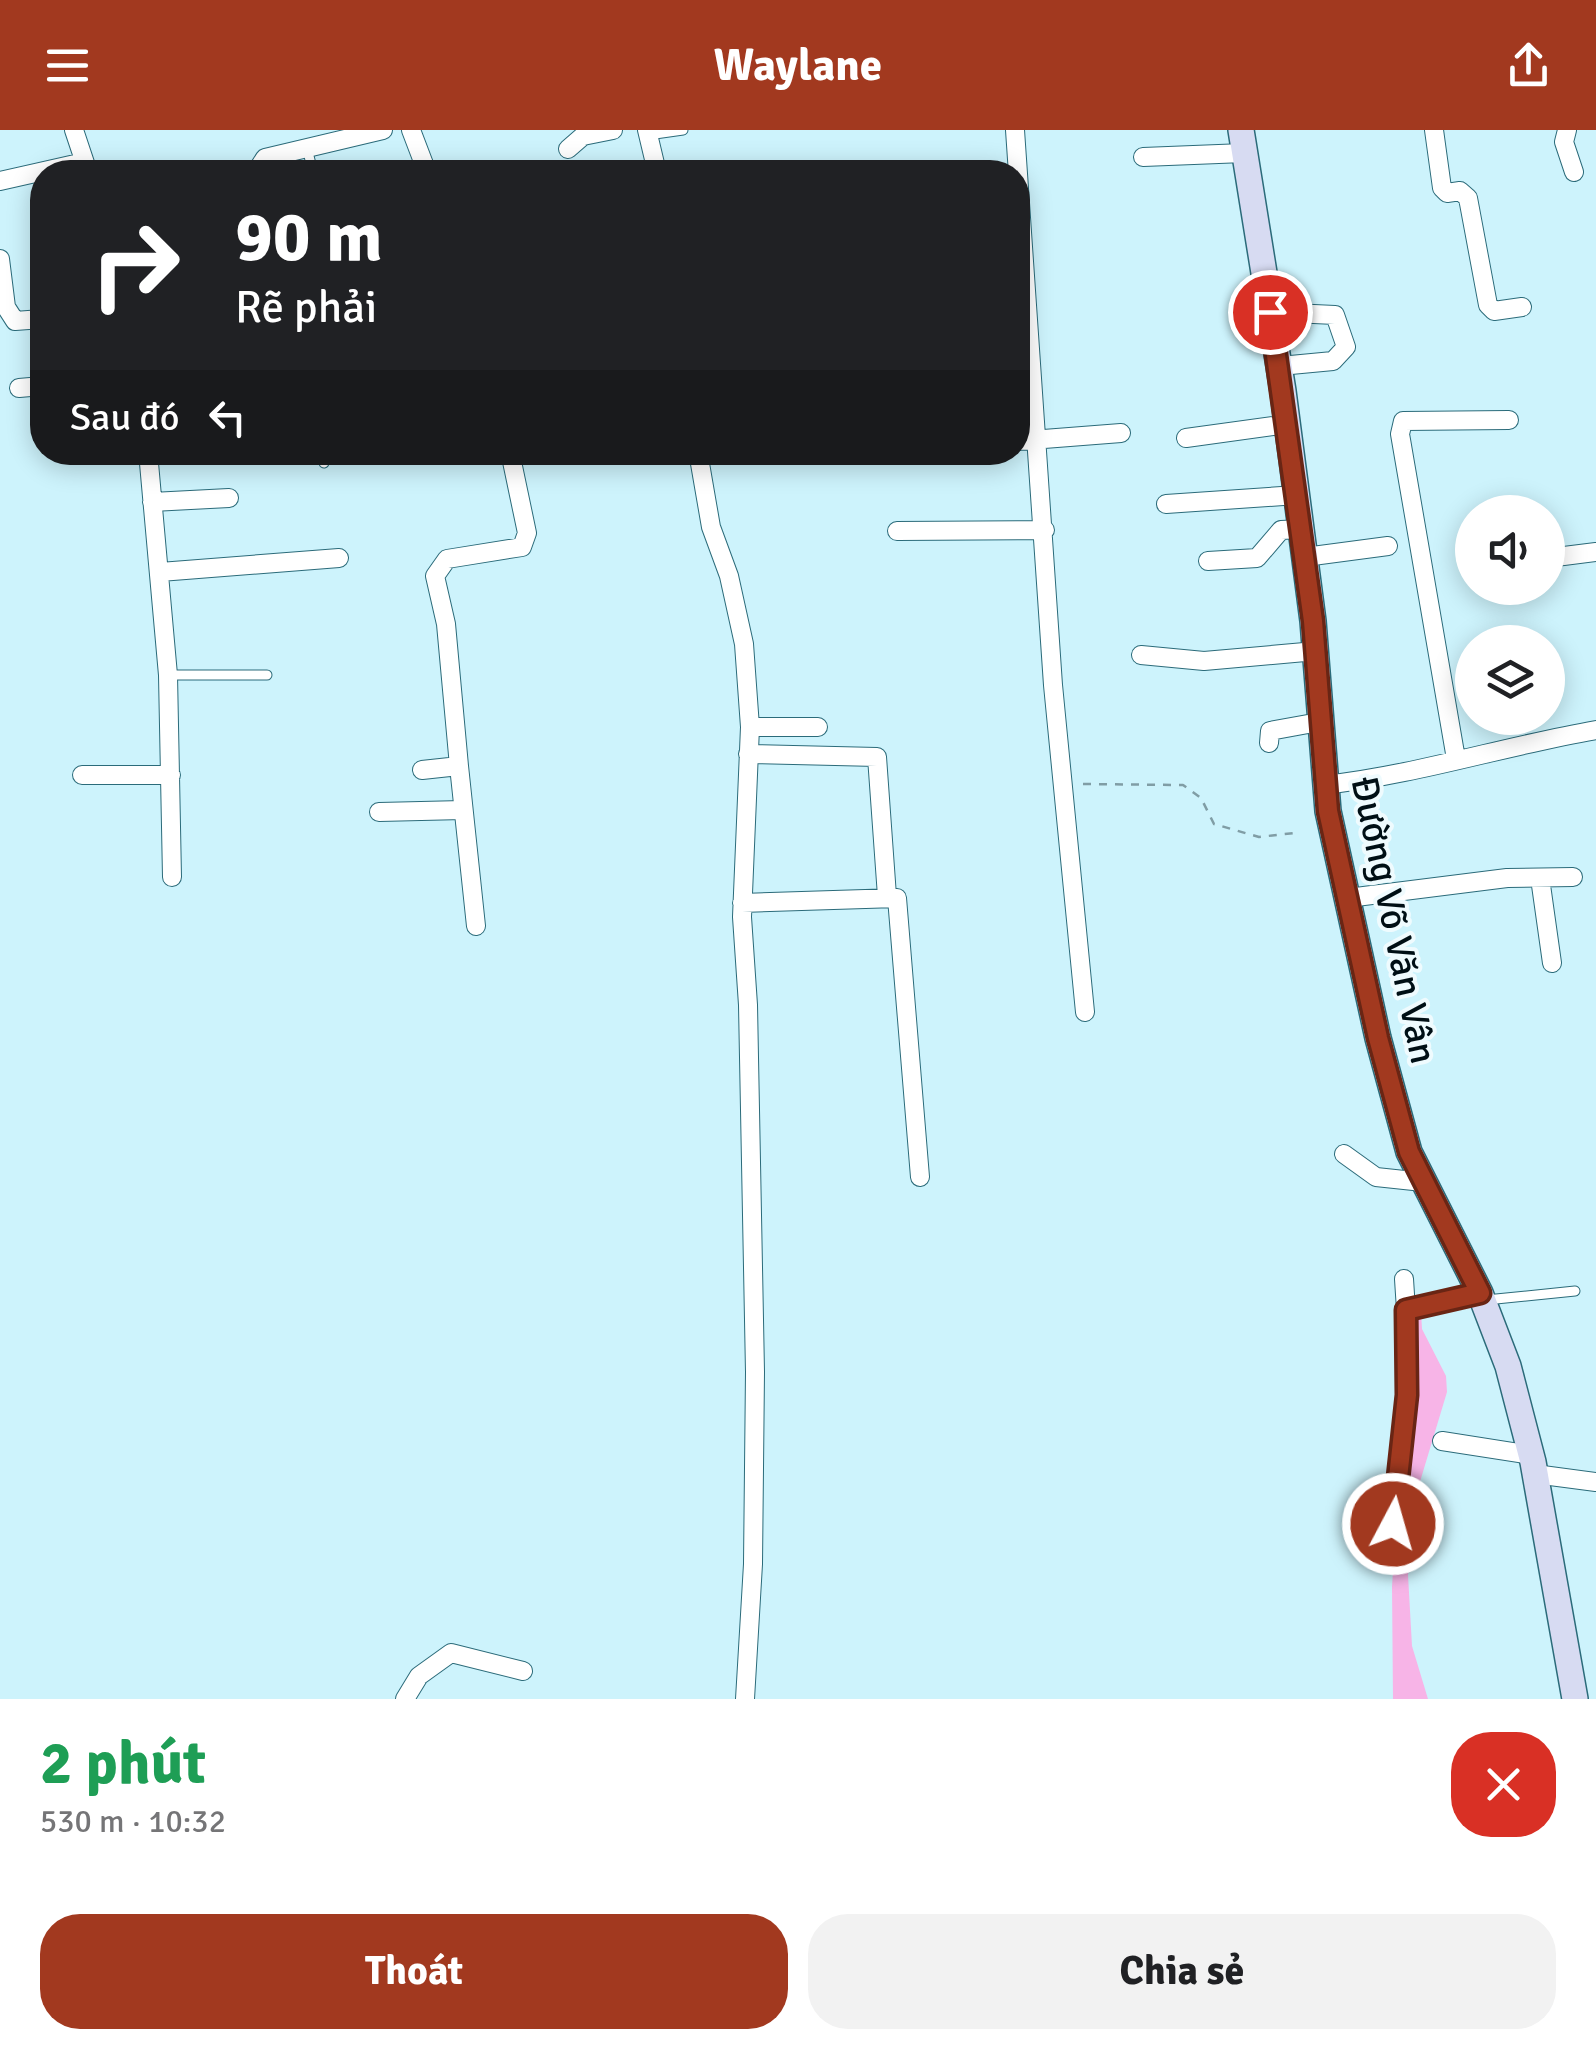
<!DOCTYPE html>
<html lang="vi">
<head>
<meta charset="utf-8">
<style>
	:root { --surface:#fff; --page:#f2f2f2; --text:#202124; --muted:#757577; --accent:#a2391f }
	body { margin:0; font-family:Signika,sans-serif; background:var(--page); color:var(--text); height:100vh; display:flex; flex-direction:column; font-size:38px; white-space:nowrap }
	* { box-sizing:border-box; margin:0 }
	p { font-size:32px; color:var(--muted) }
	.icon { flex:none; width:55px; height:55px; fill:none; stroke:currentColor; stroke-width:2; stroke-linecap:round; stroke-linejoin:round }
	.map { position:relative; height:1569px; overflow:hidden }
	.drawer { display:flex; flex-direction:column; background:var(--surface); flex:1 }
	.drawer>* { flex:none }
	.top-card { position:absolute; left:30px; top:30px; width:1000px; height:305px; border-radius:40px; box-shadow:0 5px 25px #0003; background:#202124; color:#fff; overflow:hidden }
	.controls { position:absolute; left:1455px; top:365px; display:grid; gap:20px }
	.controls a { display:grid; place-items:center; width:110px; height:110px; border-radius:50%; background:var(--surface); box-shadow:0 5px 25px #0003; font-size:50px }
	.pin { position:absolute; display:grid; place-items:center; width:85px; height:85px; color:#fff; margin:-42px; border:5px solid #fff; border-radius:50%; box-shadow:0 2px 10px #0007 }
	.me { position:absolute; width:110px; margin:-55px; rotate:6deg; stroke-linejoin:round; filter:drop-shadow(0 0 8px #0008) }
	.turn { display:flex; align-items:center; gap:35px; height:210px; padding:0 40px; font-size:45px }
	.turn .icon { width:130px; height:130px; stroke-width:2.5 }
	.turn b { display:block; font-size:70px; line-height:85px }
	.then { display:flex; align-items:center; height:95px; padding:0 40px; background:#0003; gap:20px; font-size:38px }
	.round { display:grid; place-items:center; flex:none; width:105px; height:105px; border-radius:40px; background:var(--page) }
	.head { display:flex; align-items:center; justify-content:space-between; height:170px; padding:0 40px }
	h1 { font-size:60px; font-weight:700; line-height:75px; color:#1e9e55 }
	.action { display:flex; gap:20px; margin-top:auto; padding:20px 40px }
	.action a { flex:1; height:115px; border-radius:40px; background:var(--accent); color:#fff; font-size:40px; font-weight:700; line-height:115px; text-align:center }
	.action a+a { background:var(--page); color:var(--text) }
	header { display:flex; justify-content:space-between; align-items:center; height:130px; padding:0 40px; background:var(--accent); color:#fff; font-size:45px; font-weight:700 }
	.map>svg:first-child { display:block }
</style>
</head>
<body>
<header><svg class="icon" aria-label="menu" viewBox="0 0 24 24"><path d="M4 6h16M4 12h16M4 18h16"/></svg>Waylane<svg class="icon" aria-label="share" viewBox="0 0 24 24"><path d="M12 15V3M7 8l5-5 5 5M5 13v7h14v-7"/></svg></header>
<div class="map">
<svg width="1596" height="1569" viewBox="0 0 1596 1569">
	<rect width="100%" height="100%" fill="#cdf3fc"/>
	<path fill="#f7b4e7" d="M1421 1182 1422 1199 1446 1246 1447 1262 1419 1355 1408 1445 1412 1516 1428 1569H1393L1392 1457 1408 1191Z"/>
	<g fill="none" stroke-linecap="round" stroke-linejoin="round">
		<defs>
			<path id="lane" d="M648 5 683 0
				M307 18 313 42
				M322 322 324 333
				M168 545H267
				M1486 1170 1575 1161"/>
			<path id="street" d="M74 0 88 42
				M411 0 427 42
				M647 0 657 42
				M1015 0 1053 555 1085 882
				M1434 0 1442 58 1447 63 1460 61 1468 68 1488 175 1494 181 1522 177
				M1567 0 1564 12 1574 42
				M568 19 583 6 613 0
				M1143 27 1244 23
				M256 42 265 28 383 0
				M0 51 84 32
				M0 129 6 177 15 191 42 189
				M1271 182 1335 185 1346 217 1333 231 1280 236
				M19 258 42 256
				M1186 308 1288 294
				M1018 311 1121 303
				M148 322 168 545 172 747
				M698 322 711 397 729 446 744 514 750 597 742 787 748 875 755 1242 753 1434 745 1569
				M152 372 229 368
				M1166 374 1297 365
				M897 401 1045 400
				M1305 427 1388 416
				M1548 428 1596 422
				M1208 431 1257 428 1281 400 1302 399
				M160 442 339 428
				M1141 525 1204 531 1316 521
				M750 597H818
				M1269 613 1270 601 1319 592
				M748 624 877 627 887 766
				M1456 629 1400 304 1403 291 1509 290
				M459 636 476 796
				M422 640 459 636 446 494 435 446 447 429 522 417 527 403 510 322
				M82 645H171
				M1324 655C1416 645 1504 616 1596 600
				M379 682 463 680
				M1540 748 1552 833
				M1348 768 1507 748 1573 747
				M742 773 897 768 920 1047
				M1344 1024 1376 1047 1423 1052
				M1404 1149 1406 1180
				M1442 1311 1531 1325
				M1535 1344 1596 1352
				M1393 1394 1407 1265 1406 1180 1480 1163
				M405 1569 419 1546 451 1523 523 1541"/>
			<path id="secondary" d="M1241 0 1283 261 1313 491 1328 681 1378 908 1409 1022 1480 1163 1508 1236 1533 1332 1575 1569"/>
		</defs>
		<use href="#lane" stroke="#2b6b7a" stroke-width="11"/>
		<use href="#street" stroke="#2b6b7a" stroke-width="20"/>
		<use href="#secondary" stroke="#2b6b7a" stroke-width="28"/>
		<path stroke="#809da5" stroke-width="2.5" stroke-dasharray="8 8" stroke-linecap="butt" d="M1083 654 1183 655 1201 668 1214 694 1259 707 1294 703"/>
		<use href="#lane" stroke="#fff" stroke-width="9"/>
		<use href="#street" stroke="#fff" stroke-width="18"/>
		<use href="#secondary" stroke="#d7dbf2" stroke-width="25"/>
	</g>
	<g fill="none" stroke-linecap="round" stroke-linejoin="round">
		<defs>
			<path id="route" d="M1270 182 1313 491 1328 681 1378 908 1409 1022 1480 1163 1406 1180 1407 1265 1393 1394"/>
		</defs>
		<use href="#route" stroke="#692514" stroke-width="25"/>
		<use href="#route" stroke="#a2391f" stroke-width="18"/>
	</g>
	<g text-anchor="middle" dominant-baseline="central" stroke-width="8" stroke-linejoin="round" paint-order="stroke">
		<g font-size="38" fill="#000f15" stroke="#effbfe">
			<text transform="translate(1394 790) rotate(78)">Đường Võ Văn Vân</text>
		</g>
	</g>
</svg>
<div class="controls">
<a><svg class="icon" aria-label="sound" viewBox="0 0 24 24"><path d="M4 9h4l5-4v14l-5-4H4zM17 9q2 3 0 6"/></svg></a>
<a><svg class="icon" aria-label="layers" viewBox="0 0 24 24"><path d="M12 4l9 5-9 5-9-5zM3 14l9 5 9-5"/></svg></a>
</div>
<div class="pin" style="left:1270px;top:182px;background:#d93025"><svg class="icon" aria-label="arrive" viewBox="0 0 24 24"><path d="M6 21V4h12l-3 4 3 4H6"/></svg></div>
<svg class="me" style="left:1393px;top:1394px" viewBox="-20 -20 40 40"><circle r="17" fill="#a2391f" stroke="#fff" stroke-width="3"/><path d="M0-11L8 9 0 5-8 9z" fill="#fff"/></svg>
<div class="top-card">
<div class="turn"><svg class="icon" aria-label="right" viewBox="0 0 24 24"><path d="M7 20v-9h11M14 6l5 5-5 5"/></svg><div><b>90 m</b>Rẽ phải</div></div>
<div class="then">Sau đó<svg class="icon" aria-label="left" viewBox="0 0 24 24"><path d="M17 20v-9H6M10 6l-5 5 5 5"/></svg></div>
</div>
</div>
<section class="drawer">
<div class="head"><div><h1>2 phút</h1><p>530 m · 10:32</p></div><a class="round" style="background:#d93025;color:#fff"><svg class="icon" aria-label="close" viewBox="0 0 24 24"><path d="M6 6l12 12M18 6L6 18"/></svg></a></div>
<div class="action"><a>Thoát</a><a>Chia sẻ</a></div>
</section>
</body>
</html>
